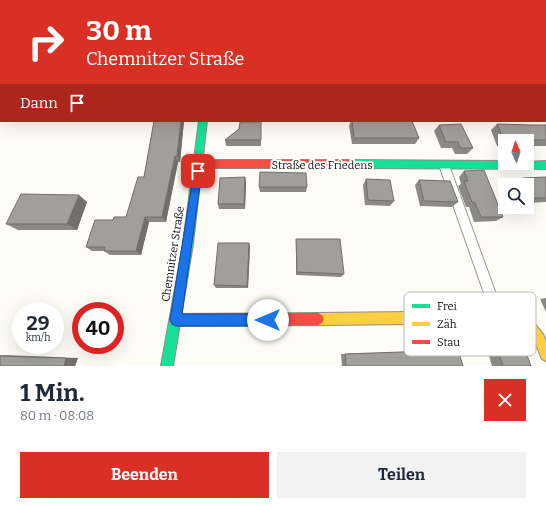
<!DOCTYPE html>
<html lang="de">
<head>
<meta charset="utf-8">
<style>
	:root { --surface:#fff; --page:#f2f2f3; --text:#1f2937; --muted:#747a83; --accent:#d93025 }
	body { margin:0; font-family:Bitter,serif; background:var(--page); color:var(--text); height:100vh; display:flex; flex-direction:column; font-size:15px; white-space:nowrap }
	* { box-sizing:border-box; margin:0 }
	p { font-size:13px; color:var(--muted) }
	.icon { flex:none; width:22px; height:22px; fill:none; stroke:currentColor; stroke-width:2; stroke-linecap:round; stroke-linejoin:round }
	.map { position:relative; height:366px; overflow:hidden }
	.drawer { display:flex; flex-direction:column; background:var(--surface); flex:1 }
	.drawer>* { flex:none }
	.hud { position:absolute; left:0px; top:0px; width:546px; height:122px; box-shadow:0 4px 16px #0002; background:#d93025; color:#fff; overflow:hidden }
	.needle { width:26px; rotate:357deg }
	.tools { position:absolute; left:498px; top:134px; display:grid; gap:8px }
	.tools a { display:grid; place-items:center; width:36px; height:36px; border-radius:0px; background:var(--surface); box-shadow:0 4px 16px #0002; font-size:20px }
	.speed { position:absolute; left:12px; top:302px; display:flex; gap:8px; font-size:20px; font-weight:700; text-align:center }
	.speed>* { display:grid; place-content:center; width:52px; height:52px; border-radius:50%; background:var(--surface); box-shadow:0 4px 16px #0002; line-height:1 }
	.speed small { font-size:10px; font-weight:400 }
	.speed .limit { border:6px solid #d22; background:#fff; color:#111 }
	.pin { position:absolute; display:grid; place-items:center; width:34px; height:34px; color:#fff; margin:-17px; border-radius:8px; box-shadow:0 2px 6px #0006 }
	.me { position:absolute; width:44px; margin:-22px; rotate:270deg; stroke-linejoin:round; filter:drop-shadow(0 0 3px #0008) }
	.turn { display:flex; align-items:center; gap:14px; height:84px; padding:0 20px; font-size:18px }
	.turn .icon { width:52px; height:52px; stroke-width:2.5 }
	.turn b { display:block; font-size:28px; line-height:34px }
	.then { display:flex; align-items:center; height:38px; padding:0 20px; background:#0003; gap:8px; font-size:15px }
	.round { display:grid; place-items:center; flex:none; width:42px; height:42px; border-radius:0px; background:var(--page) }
	.headline { display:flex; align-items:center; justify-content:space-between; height:68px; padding:0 20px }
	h1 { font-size:24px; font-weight:700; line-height:30px }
	.primary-button { display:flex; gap:8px; margin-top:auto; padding:8px 20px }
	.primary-button a { flex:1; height:46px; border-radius:0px; background:var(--accent); color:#fff; font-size:16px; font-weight:700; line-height:46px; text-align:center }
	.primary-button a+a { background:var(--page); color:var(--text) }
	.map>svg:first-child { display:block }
</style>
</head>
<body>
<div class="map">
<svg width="546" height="366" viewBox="0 0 546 366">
	<rect width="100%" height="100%" fill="#fdfcf7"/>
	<path fill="#e6f2d8" d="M251 0H501L502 1H250Z"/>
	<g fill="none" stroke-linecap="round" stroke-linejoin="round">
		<defs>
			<path id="lane" d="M444 161 447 162 449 165 504 316 502 320 498 322 494 320 492 316 439 165 441 162Z"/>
			<path id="street" d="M0 0 6 1H1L0 9Z
				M0 102H1L0 116Z"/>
			<path id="fast" d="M199 121H207L193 244 173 366H161L183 244Z
				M351 160 505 161V163L546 161V169L351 168 348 167 347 164 348 161Z"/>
			<path id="slow" d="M505 311 529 317 543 334 546 341V361L542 359 535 342 522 326 505 323 318 325 314 323 312 319 314 315 318 313Z"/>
			<path id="jam" d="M179 0H185L186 1H180Z
				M199 160H351L354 161 355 164 354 167 351 168H199L196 167 195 164 196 161Z
				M318 313 322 315 324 319 322 323 318 325 176 326 172 324 170 320 172 316 176 314Z"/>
		</defs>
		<use href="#lane" stroke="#979795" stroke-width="2"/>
		<use href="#street" stroke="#979795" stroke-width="2"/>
		<use href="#fast" stroke="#8e8d8b" stroke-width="2"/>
		<use href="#slow" stroke="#8e8d8b" stroke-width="2"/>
		<use href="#jam" stroke="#8e8d8b" stroke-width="2"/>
		<use href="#lane" fill="#fffffe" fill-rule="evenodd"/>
		<use href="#street" fill="#fffffe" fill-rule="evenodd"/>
		<use href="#fast" fill="#16e098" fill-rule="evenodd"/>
		<use href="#slow" fill="#ffcf43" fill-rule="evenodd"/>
		<use href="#jam" fill="#f24e42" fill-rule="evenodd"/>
	</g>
	<path fill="#8a8986" d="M154 121H184L180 162H178L166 222H149L141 255H110L104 251H92L86 247 113 220 126 217 144 177Z
		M351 121H412L419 138 415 144H352L349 126Z
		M261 122V146H226L225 140 239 129Z
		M497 124 530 125H546V146H527V141H505V146H497L491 130Z
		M439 125 473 148 467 154H455L452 148H441L434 131Z
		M464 171 503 217 496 221 474 222 469 207H466L458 186 461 184 459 177Z
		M245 177 246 183 245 209H219L218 204Z
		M546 177V202L527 203V185H516L515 184 523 178Z
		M366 179 394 201 390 206 365 205 363 185Z
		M419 180 458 202 452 207 420 206 415 185Z
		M259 187H307L306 192H260Z
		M87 202 77 230H18L6 224Z
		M296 239 344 274 341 277 296 275Z
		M250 247 248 288H216L214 285Z
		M546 298V312L540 299Z
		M494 338 531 366H492L484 339Z
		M458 350 463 366H342L341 354Z
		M0 355H7L78 358 75 366H0Z"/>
	<path fill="#716f6d" d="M1 54V90L0 92V56Z
		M181 121H184L180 162 177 156Z
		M175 156 178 162 166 222 162 217Z
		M245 177 246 183 245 209 244 204Z
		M79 195 87 202 77 230 67 224Z
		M145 217 149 222 141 255 136 251Z
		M249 243 250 247 248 288 247 286Z
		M66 358H78L75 366H64Z"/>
	<path fill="#a19f9c" stroke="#716f6d" d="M0 40H1V54L0 56Z
		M154 121H181L177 156H175L162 217H145L136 251H104L105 247H86L95 220H113L114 217H126L138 177H144Z
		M352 121H412L419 138H354Z
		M240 122H261V140H225L239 129Z
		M461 124 473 148H460L458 142H446L439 125Z
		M497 124 530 125H546V140H504Z
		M484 170 503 217H481L475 203 472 202 464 181H468L464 171Z
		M260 172 306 173 307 187H259Z
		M245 177 244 204H218L220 178Z
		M546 177V198H533L527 186V185H526L523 178Z
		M366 179 390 180 394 201 368 200Z
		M419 180 450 181 458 202 424 201Z
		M21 194 79 195 67 224H6Z
		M296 239H340L344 274 297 272Z
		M218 243H249L247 286 214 285Z
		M494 338 521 339 531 366H503Z
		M458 350 463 366H346L345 354Z
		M0 356 66 358 64 366H0Z"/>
	<path fill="#1a73e8" stroke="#114b97" d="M198 167 202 171 182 314H268L272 316 274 320 272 324 268 326H176L172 324 170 320 194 171Z"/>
	<g text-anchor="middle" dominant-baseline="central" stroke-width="4" stroke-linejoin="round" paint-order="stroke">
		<g font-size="11" fill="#111" stroke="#fff">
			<text x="322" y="165">Straße des Friedens</text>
			<text transform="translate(173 254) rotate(-81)">Chemnitzer Straße</text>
		</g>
	</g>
	<rect x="404" y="292" width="132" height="64" rx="6" fill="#fff" stroke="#b8b8b8" stroke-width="1"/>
	<rect x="412" y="304" width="18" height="4" fill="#16e098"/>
	<rect x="412" y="322" width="18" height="4" fill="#ffcf43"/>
	<rect x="412" y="340" width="18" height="4" fill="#f24e42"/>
	<g font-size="11" fill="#111">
		<text x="437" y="310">Frei</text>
		<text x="437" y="328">Zäh</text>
		<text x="437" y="346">Stau</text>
	</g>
</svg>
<div class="tools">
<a><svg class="needle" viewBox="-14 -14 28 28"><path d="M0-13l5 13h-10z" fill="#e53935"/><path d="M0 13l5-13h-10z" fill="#747a83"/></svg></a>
<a><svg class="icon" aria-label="search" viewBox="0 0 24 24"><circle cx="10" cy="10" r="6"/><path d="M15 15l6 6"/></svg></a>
</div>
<div class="speed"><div>29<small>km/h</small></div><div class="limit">40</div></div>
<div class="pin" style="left:198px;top:171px;background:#d93025"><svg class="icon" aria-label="arrive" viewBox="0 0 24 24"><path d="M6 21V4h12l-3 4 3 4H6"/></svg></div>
<svg class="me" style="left:268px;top:320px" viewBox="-20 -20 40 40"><circle r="19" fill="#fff"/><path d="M0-13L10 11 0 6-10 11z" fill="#1a73e8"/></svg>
<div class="hud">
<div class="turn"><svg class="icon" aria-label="right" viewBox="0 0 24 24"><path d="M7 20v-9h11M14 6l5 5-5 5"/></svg><div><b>30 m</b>Chemnitzer Straße</div></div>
<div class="then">Dann<svg class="icon" aria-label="arrive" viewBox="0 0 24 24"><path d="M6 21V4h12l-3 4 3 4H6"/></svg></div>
</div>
</div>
<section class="drawer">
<div class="headline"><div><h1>1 Min.</h1><p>80 m · 08:08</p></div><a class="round" style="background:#d93025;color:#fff"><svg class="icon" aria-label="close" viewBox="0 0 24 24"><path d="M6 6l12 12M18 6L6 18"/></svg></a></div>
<div class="primary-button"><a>Beenden</a><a>Teilen</a></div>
</section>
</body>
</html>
